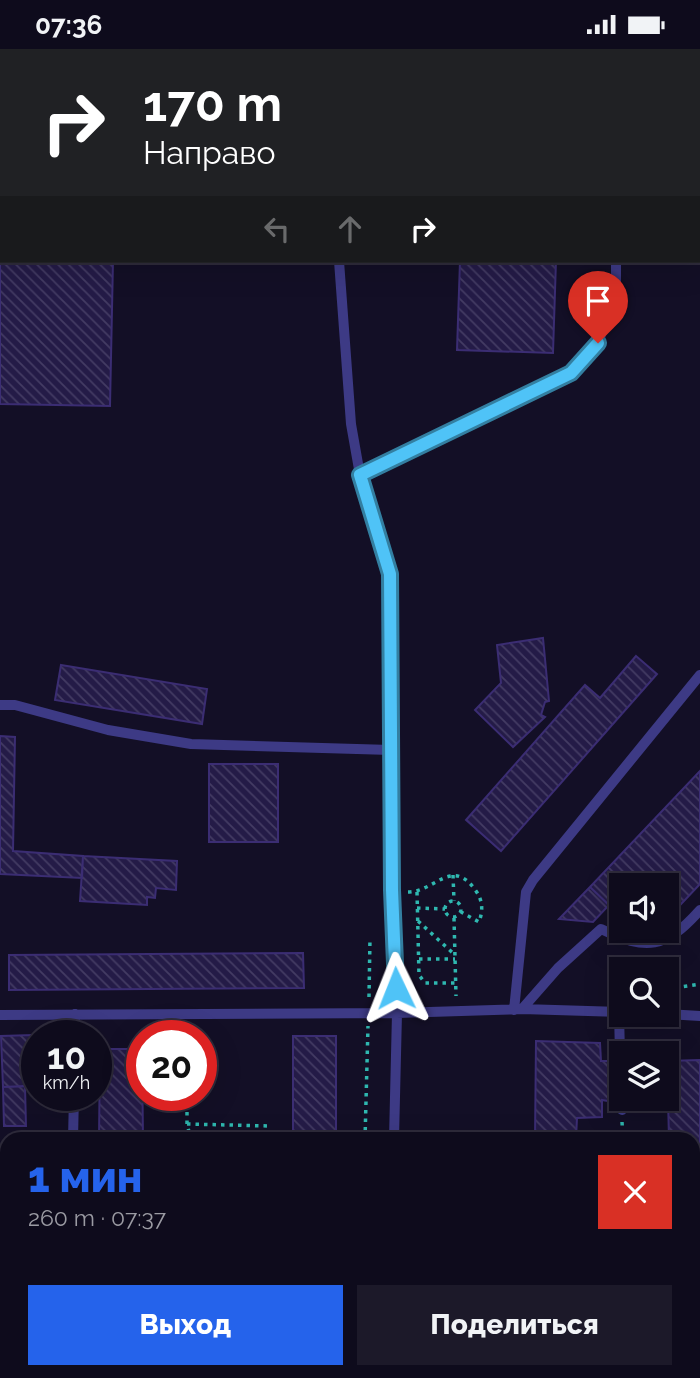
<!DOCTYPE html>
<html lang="ru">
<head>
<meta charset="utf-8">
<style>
	:root { --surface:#0e0b1c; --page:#1c1929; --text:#f1f3f6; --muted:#9b9ba3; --line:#2e2b3b; --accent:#2563eb }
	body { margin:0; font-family:Raleway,sans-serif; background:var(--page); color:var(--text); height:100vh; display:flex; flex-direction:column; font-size:26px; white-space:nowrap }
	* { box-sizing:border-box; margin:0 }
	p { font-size:23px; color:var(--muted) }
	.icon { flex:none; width:38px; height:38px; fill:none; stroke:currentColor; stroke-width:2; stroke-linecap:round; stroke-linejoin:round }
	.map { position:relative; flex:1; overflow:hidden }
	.panel { position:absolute; left:0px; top:1083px; width:700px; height:247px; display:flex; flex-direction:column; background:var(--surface); border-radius:21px 21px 0 0; box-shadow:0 7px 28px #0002,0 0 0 2px var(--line) }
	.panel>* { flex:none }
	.banner { position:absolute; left:0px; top:0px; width:700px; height:214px; box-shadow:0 7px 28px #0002,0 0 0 2px var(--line); background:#202124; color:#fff; overflow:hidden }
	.buttons { position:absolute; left:609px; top:824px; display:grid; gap:14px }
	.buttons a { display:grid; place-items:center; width:70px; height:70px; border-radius:0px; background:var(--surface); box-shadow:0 7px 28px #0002,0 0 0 2px var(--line); font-size:35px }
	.speed { position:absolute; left:21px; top:971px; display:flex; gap:14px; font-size:35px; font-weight:700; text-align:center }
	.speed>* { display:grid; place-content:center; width:91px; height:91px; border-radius:50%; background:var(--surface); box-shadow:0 7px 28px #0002,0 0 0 2px var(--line); line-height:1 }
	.speed small { font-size:18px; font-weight:400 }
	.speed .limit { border:10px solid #d22; background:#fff; color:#111 }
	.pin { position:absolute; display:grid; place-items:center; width:60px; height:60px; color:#fff; margin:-72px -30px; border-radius:50% 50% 50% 0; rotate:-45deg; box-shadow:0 0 7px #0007 }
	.pin .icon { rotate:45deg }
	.me { position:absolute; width:77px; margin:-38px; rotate:358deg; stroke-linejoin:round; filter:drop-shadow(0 0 5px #0008) }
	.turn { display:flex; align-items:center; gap:24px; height:147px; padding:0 28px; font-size:32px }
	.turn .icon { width:91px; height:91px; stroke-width:2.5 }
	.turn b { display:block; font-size:49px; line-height:60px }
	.lanes { display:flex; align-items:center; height:66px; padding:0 28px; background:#0003; justify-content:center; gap:35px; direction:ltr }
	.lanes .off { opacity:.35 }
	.round { display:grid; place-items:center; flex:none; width:74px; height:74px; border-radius:0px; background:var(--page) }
	.headline { display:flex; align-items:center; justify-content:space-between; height:119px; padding:0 28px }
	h1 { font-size:42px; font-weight:800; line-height:52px; color:var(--accent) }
	.primary-button { display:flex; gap:14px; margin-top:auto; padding:14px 28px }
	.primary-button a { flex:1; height:80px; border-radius:0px; background:var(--accent); color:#fff; font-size:28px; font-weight:800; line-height:80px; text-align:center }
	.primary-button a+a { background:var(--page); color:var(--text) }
	.status { display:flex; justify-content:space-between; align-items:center; height:49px; padding:0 35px; background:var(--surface); direction:ltr }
	.status svg { height:19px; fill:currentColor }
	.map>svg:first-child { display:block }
</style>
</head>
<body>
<div class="status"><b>07:36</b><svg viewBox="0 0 49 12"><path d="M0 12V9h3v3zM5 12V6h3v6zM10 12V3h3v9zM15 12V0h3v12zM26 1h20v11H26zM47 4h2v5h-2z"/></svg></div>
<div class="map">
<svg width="700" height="1329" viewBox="0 0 700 1329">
	<defs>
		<pattern id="building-back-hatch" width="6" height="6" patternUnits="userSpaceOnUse" patternTransform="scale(1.75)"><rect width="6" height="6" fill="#241b47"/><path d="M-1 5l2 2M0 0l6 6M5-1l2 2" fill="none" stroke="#433b63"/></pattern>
	</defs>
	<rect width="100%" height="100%" fill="#130f26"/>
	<path fill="url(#building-back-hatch)" stroke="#3b2d73" stroke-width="2" d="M347 0H467L347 2Z
		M467 0H563L467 2Z
		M0 174 2 212H113L110 357 0 355Z
		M460 212H556L553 304 457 301Z
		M543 589 549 652 545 653 541 666 545 668 513 698 475 661 501 634 497 596Z
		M636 607 657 625 501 802 466 771 585 636 600 649Z
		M61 616 207 640 202 675 55 651Z
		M0 687 15 688 13 802 83 807 82 829 0 825Z
		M209 715H278V793H209Z
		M700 722V835L667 870V836H621V868L590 838Z
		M83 807 177 812 176 841 156 839 155 849 147 848V856L80 852Z
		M590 838 609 856 593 873 559 870Z
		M303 904 304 939 9 941V906Z
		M33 986 35 1037 3 1038 1 987Z
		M293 987H336V1090H293Z
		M536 992 600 994 601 1012H610L608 1052 602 1051V1068L577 1069 576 1090H535Z
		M100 1000H142L143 1090H99Z
		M700 1011V1110H693V1090H669L667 1012Z
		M25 1037 26 1077H4L3 1038Z
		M0 1157H7V1196H0Z
		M693 1205H700V1244H693Z"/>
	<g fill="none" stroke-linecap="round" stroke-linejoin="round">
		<path stroke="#2fb8b0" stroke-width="3.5" stroke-dasharray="3.5 5" stroke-linecap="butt" d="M453 826 454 852
			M408 843C435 843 452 807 476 842 483 852 483 862 479 873L461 863
			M417 843 419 926 425 934H456
			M445 860a8 8 0 1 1 16 0a8 8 0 1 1-16 0Z
			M417 859 445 860
			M454 869 456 947
			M418 872 455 906
			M419 910H455
			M667 940 700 935
			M369 948 370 889
			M187 1046V1075L191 1090
			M622 1073 623 1090
			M187 1075 269 1077
			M365 1090 368 977
			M693 1132H700
			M0 1217 7 1214"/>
		<path stroke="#3d3a85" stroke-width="10" d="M311 0V2
			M607 0V2
			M339 212 351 375 360 426 390 525 392 841 397 964 394 1090
			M360 426 571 324 598 294 616 245V212
			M0 656H15L108 681 191 695 391 701
			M522 960 558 919 601 880C647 902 665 900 700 861
			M514 961 526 843 533 831 700 626
			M619 963 621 1049
			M667 965 700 967
			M0 966 397 964 522 960 621 963
			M75 987V965
			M621 1050 622 1061
			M73 1090 74 1046
			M0 1126H7
			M4 1329 7 1236
			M389 1329V1323"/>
	</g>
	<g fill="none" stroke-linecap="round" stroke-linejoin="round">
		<defs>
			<path id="route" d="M396 939 392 841 390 525 360 426 571 324 598 294"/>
		</defs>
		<use href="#route" stroke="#337fa1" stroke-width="18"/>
		<use href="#route" stroke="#4fc3f7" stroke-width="12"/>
	</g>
</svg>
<div class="buttons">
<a><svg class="icon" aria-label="sound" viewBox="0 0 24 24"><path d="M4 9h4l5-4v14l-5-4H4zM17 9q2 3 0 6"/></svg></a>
<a><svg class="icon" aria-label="search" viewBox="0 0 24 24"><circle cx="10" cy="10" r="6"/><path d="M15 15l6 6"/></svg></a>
<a><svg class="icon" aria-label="layers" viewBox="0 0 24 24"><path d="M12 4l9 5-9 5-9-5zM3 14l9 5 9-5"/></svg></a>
</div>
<div class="speed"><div>10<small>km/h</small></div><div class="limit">20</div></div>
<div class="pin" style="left:598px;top:294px;background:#d93025"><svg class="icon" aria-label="arrive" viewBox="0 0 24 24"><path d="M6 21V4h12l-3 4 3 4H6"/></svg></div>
<svg class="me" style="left:396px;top:939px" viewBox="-20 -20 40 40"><path d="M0-17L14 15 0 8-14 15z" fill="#4fc3f7" stroke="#fff" stroke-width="4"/></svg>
<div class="banner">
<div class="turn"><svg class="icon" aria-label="right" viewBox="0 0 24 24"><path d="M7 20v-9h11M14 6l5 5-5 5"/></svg><div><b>170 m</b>Направо</div></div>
<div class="lanes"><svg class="icon off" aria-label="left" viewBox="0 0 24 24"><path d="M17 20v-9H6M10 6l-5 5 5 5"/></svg><svg class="icon off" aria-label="ahead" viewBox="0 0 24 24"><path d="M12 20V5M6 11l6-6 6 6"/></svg><svg class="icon" aria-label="right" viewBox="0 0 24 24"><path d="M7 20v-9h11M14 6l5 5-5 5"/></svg></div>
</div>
<section class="panel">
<div class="headline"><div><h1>1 мин</h1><p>260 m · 07:37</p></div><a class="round" style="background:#d93025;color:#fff"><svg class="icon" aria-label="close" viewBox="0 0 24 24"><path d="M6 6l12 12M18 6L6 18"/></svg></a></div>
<div class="primary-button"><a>Выход</a><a>Поделиться</a></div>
</section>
</div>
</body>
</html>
